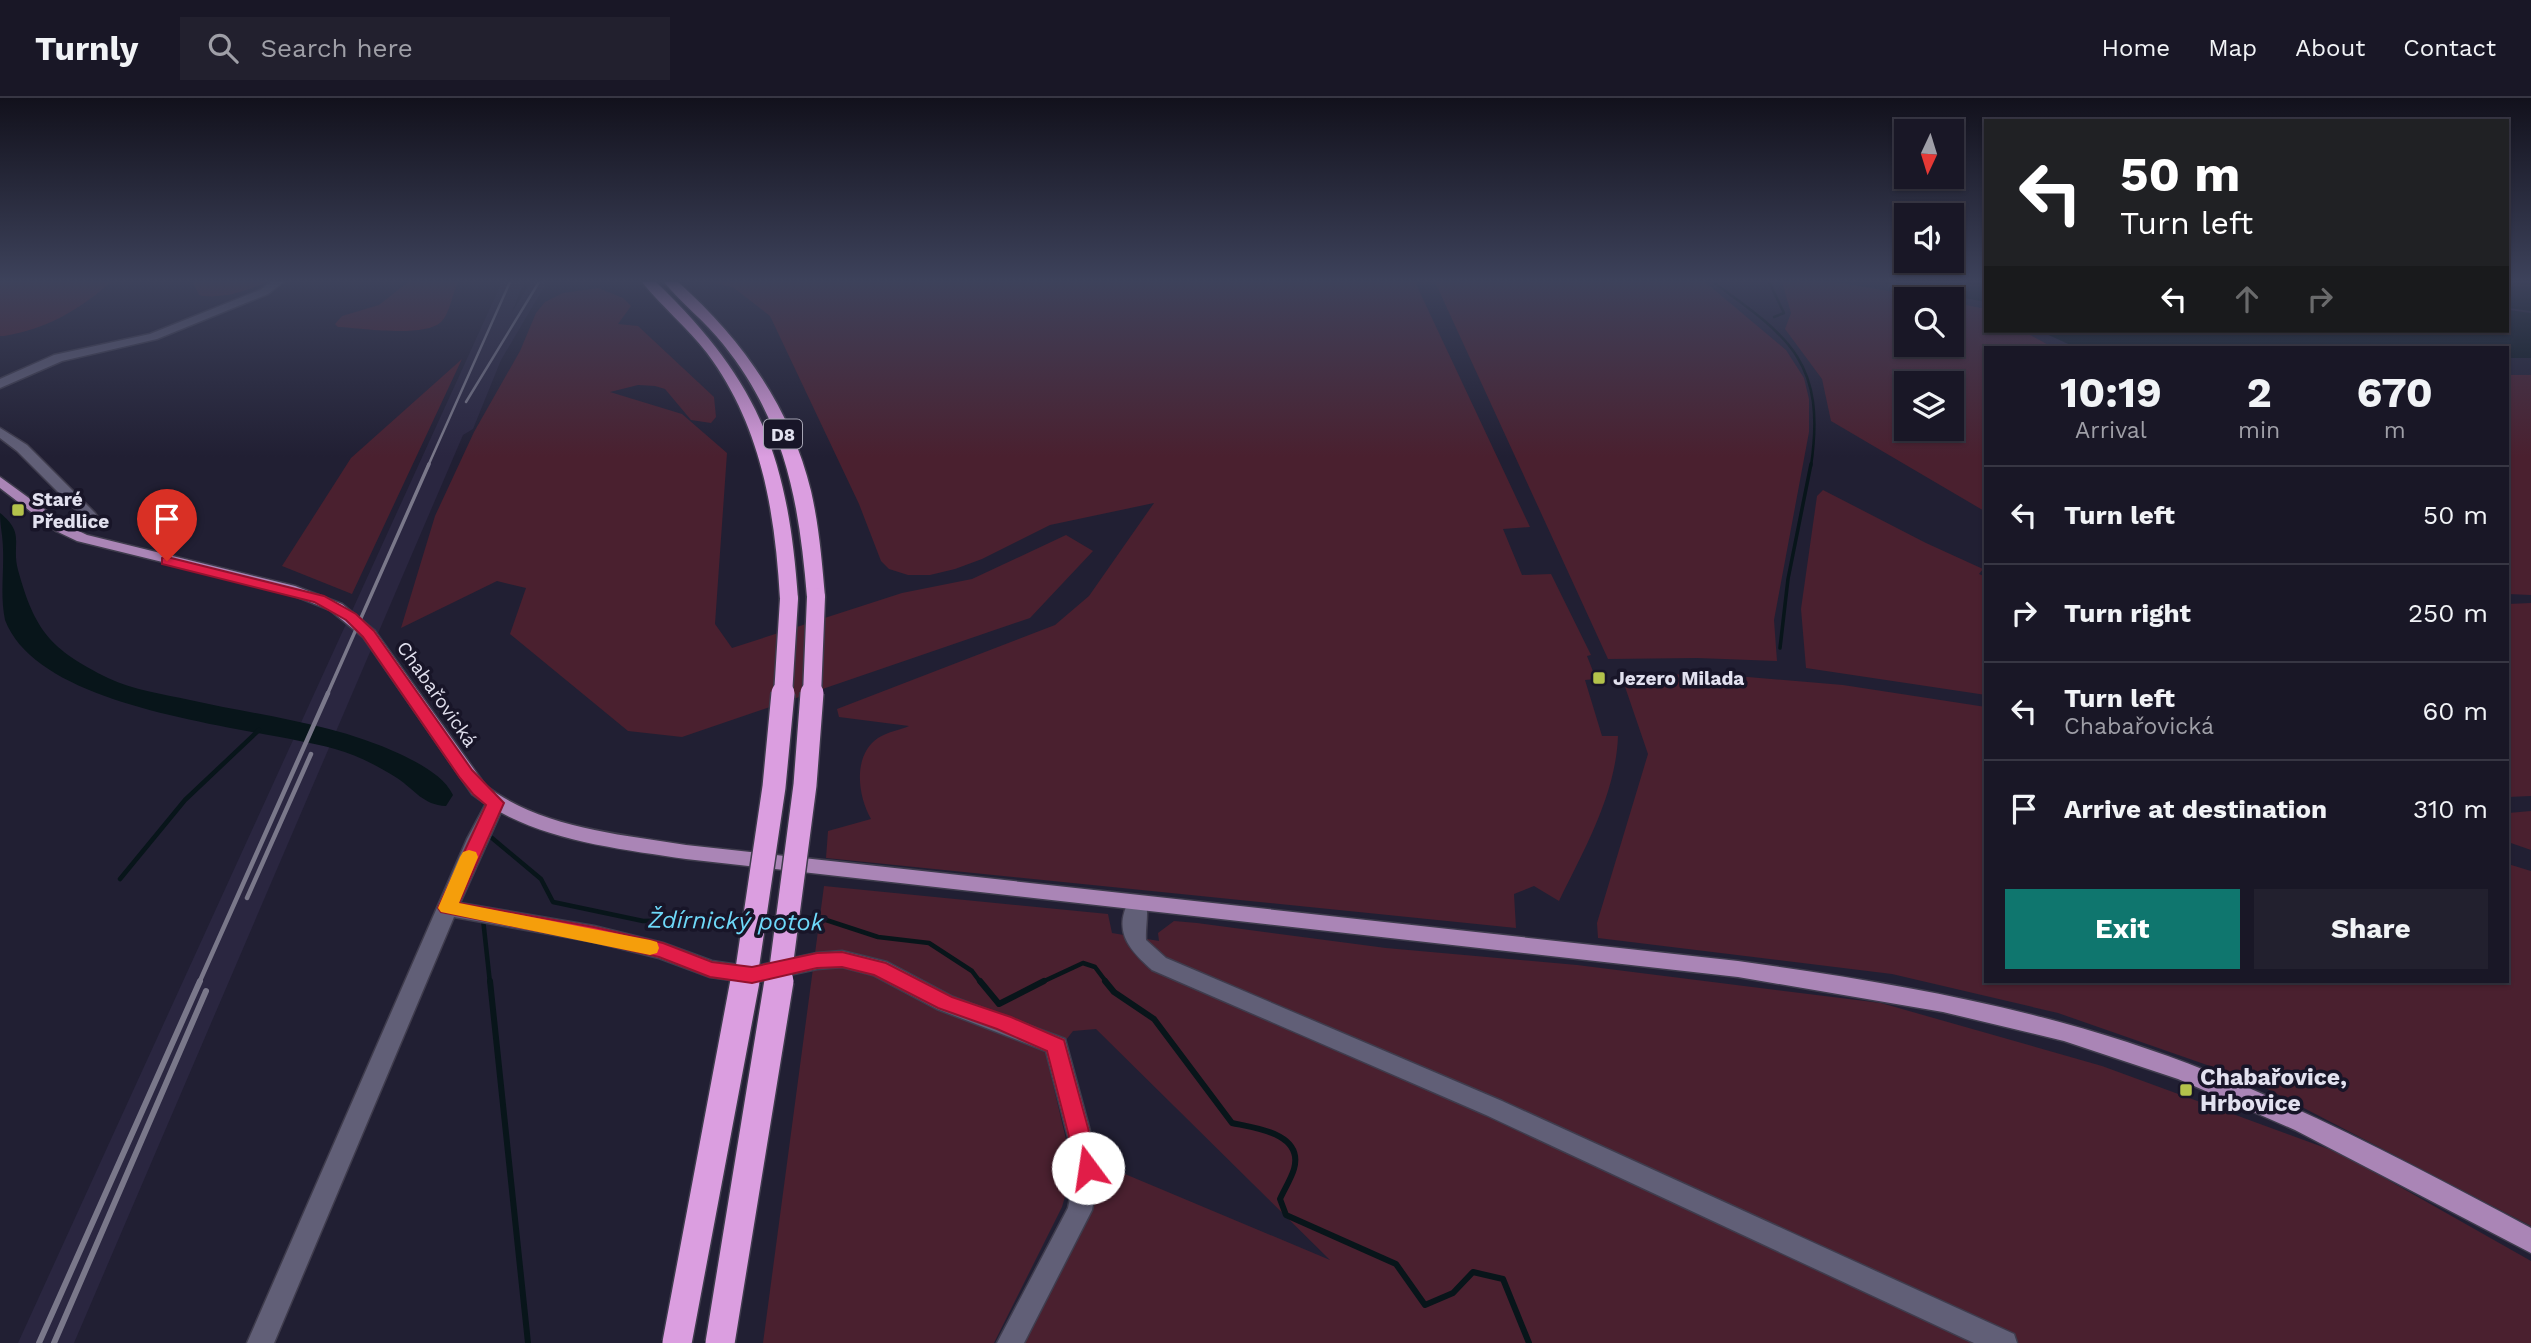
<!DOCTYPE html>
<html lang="en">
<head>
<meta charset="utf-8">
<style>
	:root { --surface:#191726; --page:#22202e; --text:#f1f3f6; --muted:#9f9fa7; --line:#373643; --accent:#0f766e }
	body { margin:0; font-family:"Work Sans",sans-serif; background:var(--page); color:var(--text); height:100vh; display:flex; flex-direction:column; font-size:26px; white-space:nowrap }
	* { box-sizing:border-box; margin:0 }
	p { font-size:23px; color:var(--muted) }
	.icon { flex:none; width:38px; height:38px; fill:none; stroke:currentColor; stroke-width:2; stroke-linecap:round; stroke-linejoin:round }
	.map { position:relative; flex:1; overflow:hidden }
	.details { position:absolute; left:1984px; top:248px; width:525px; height:637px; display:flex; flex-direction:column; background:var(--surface); border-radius:0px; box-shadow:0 2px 5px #0004,0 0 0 2px var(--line) }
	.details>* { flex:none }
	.banner { position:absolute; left:1984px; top:21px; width:525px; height:214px; border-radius:0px; box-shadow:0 2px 5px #0004,0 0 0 2px var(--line); background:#202124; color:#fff; overflow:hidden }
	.needle { width:46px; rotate:184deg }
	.controls { position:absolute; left:1894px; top:21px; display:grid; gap:14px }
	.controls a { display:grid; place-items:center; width:70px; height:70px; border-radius:0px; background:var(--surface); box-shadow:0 2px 5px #0004,0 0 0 2px var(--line); font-size:35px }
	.pin { position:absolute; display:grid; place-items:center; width:60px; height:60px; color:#fff; margin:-72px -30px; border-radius:50% 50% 50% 0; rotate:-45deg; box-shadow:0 0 7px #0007 }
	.pin .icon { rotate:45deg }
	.me { position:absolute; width:77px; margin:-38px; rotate:346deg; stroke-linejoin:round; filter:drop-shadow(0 0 5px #0008) }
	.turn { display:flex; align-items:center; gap:24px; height:147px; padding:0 21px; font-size:32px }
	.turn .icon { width:91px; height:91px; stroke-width:2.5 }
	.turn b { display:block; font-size:49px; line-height:60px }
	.lanes { display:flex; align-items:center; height:66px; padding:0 21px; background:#0003; justify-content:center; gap:35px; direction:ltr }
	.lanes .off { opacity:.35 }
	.eta { display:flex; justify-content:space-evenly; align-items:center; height:119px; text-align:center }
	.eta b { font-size:42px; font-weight:700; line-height:49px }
	.action { display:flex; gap:14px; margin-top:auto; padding:14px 21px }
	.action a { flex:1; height:80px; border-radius:0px; background:var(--accent); color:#fff; font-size:28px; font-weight:700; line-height:80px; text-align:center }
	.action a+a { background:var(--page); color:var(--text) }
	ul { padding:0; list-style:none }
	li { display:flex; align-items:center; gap:21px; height:98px; padding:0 21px; border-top:2px solid var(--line) }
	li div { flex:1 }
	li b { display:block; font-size:26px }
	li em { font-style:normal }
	header { display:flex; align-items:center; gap:42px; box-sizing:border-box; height:98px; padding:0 35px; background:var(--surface); border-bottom:2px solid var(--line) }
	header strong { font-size:33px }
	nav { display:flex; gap:38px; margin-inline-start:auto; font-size:24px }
	.search { width:490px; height:63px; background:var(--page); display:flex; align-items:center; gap:18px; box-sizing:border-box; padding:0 24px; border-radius:0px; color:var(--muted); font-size:26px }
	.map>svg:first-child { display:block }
</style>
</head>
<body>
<header>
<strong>Turnly</strong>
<div class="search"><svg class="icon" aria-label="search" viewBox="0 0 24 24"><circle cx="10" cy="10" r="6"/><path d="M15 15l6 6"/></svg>Search here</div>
<nav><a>Home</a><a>Map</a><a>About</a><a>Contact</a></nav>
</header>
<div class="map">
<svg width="2531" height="1245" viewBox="0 0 2531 1245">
	<rect width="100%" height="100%" fill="#211f33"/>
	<path fill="#2a2640" d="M502 184H524L512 214 531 184H547L501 262 473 331 463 337 74 1245H18Z"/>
	<path fill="#4a202f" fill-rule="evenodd" d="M0 184H111C79 212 47 231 4 238H0Z
		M193 184H266C249 193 218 202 199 197Z
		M408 184H458C452 196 450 216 441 224 424 240 361 230 338 229L335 226 342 218 379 207Z
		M713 184H1415L1530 429 1503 431 1522 477 1551 476 1591 557 1587 558 1596 581 1585 582 1602 638H1618C1616 696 1584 752 1559 803L1534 788 1514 796 1516 830 826 760 828 733 871 721C858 698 852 658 878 640 887 634 900 632 909 628L839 619 837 611 1055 527 1089 498 1154 405 1050 427 982 461 955 471 930 477H908L889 471 881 463 859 406 770 218 734 190Z
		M1435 184H1705L1786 252 1804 280 1809 301V334L1774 522 1777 563 1697 560 1608 561Z
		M1782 184H1835L1936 201H1906V247H1951V204L1986 211V233H2023L2054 250H1986V414L1831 323 1822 281 1785 231 1791 215ZM1906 285H1951V331H1906Z
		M598 190 623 200 631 208 618 226 638 228 714 299 716 319 711 325 691 322 665 291 655 288 638 287 610 294 682 316 727 355 715 526 732 550 902 495 972 481 1066 437 1093 453 1030 520 682 639 628 633 510 536 526 490 497 483 401 530 435 418 474 334 520 253 536 215 545 204 563 195Z
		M462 261 352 496 282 468 351 360Z
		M2508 277H2531V497L2508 496Z
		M1823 392 1926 445 1983 471 1979 476 1986 479V597L1806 570 1801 511 1817 398Z
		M2531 505V698L2508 699V506Z
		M1658 576 1736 578 1843 587 1986 609V884H2508V766L2531 773V1128L2250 982 2058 915 1892 876 1598 840 1597 825 1648 656 1622 580Z
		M2531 713V752L2508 744V715Z
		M824 788 1108 816 1112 835 1159 843 1158 835 1174 823 1197 825 1386 850 1577 867 1881 905 2102 968 2342 1056 2531 1163V1245H1022L1113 1071 1330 1162 1096 931 1073 933 1048 965 1073 1071 1062 1109 994 1245H763Z"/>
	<path fill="#08151a" d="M1878 184H1986V204Z
		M2508 184H2531V213L2508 210Z
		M2508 212 2531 215V260H2508V250H2077L2040 233H2508Z
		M0 415C26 436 11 445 18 472 35 533 50 551 108 580 134 592 162 596 190 602 261 618 333 625 400 656 419 665 444 678 453 697L446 708C423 707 415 692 397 680 378 668 357 657 335 651 250 628 40 614 5 522 0 497 4 476 3 451 3 439 0 428 0 415Z"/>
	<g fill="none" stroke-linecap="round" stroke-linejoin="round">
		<path stroke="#08151a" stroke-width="2.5" d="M1713 184C1791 240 1826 265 1811 368
			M1769 184 1784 215 1774 219"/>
		<path stroke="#08151a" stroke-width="3.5" d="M1780 550 1788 481 1811 366"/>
		<path stroke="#08151a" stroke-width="4.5" d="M492 740 541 781 553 804 643 823 746 821
			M120 781 185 702 259 632
			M793 820H820L878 839 929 845 972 873 981 885
			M483 821 490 885
			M762 821 781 820
			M1040 885 1083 865 1095 869 1107 885"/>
		<path stroke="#08151a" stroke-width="6" d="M490 883 528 1245
			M980 883 999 906 1044 883
			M1105 883 1114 894 1154 921 1232 1025C1255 1030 1304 1035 1294 1071 1291 1081 1284 1092 1280 1101L1286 1117 1396 1166 1425 1207 1453 1195 1473 1174 1503 1181 1529 1245"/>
		<defs>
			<path id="minor" d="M271 184H283L268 196 157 241 62 263 0 290V281L54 257 150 236 260 192Z
				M0 330 27 347 95 415 97 418 95 421 66 433H56L54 430 56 427 81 417 17 353 0 340Z
				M496 699 503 700 505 705 460 805 594 828 663 845 712 863 752 869 817 855 842 853 887 864 953 899 1065 941 1100 1070 1092 1112 1024 1245H997L1068 1110 1076 1070 1046 953 937 911 873 877 842 869 817 871 752 885 710 879 659 860 594 844 454 819 274 1245H247L467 741 489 700Z
				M1137 798 1144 801C1150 811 1145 829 1146 842L1166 860 1502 1003 2014 1236 2017 1245H1974L1486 1017 1152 872C1129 851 1112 833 1130 801Z"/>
			<path id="major" d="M0 379 66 427 87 437 295 488 342 506 375 533 486 688C542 730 618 736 686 747L1738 863C1869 881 2001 903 2127 944 2268 990 2400 1060 2531 1130V1155L2295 1032 2178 981 2064 943 1943 914 1738 879 686 761C614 750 532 742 472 696L363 539 330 512 285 494 77 443 56 433 0 390Z"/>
			<path id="highway" d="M642 184H656C760 284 788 359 798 501L796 505 789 507 780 501C775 413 761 327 707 255 687 229 662 209 642 184Z
				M664 184H678C741 240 791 310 811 393 819 428 822 464 825 499L823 503H809L807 499C799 403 785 323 723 246 705 223 682 206 664 184Z"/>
		</defs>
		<use href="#minor" stroke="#3f3c4d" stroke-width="3"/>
		<use href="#major" stroke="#3f3c4d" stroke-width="3"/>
		<use href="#highway" stroke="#3f3c4d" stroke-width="3"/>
		<use href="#minor" fill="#615f77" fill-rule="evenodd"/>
		<use href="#major" fill="#aa85b6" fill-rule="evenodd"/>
		<use href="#highway" fill="#db9ee0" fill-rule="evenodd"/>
		<path stroke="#7a788a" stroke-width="2.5" d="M466 304 539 184
			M428 368 510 184"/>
		<path stroke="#7a788a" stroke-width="3.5" d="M327 597 429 366"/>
		<path stroke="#7a788a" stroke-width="4.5" d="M247 800 311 656
			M199 885 328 595"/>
		<path stroke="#7a788a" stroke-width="6" d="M39 1245 200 883
			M54 1245 206 893"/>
		<defs>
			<path id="highway-bridge-far2" d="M783 597 789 501
				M812 597 816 499"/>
			<path id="highway-bridge-far1" d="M745 885 774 689 783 595
				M779 885 805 687 812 595"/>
			<path id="highway-bridge" d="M677 1245 745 883
				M720 1245 779 883"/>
		</defs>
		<use href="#highway-bridge-far2" stroke="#3f3c4d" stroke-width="21" stroke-linecap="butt"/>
		<use href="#highway-bridge-far1" stroke="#3f3c4d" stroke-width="26" stroke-linecap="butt"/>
		<use href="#highway-bridge" stroke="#3f3c4d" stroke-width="32" stroke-linecap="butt"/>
		<use href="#highway-bridge-far2" stroke="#db9ee0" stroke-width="18"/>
		<use href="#highway-bridge-far1" stroke="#db9ee0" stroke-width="23"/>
		<use href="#highway-bridge" stroke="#db9ee0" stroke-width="29"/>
	</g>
	<linearGradient id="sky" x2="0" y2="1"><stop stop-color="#12111c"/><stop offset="0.51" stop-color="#3d425b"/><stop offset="1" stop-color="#3d425b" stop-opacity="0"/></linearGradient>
	<rect width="2531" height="359" fill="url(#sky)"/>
	<path fill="#e11d48" stroke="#92132f" stroke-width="2" d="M167 459 324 498 356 516 374 533 472 672 504 705 459 805 594 829 663 845 712 864 752 869 817 855 842 854 886 865 952 899 1011 919 1064 942 1099 1070 1095 1077 1088 1080 1080 1077 1077 1070 1047 953 997 931 938 910 874 877 842 869 817 870 752 885 710 879 659 859 594 844 441 814 438 810 486 707 473 696 460 680 363 539 346 522 314 504 162 466V460Z"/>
	<path fill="#f59e0b" d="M469 752 476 754 478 759 459 805 650 842 657 844 659 850 657 855 650 857 441 814 438 810 460 759 463 754Z"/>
	<g fill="#b3c24b" stroke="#181528" stroke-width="2.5">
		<rect x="11" y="405" width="14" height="14" rx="3.5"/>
		<rect x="1592" y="573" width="14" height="14" rx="3.5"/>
		<rect x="2179" y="985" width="14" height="14" rx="3.5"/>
	</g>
	<g text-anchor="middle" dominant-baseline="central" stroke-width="7" stroke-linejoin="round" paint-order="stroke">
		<rect fill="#181528" stroke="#a5a4b3" stroke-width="2" x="764" y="321.5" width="38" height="29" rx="5"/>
		<g font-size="18" font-weight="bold" fill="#e2e1ef">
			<text x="783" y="336">D8</text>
		</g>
		<g font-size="19" font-weight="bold" fill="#e2e1ef" stroke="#181528" text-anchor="start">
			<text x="32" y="401">Staré<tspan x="32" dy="22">Předlice</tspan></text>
			<text x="1613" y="580">Jezero Milada</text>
		</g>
		<g font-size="19" fill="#e2e1ef" stroke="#181528">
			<text transform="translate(437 596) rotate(55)">Chabařovická</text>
		</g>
		<g font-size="23" font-weight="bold" fill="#e2e1ef" stroke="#181528" text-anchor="start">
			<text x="2200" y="979">Chabařovice,<tspan x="2200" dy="26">Hrbovice</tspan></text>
		</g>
		<g font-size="24" font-style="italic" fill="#6ed9f9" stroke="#181528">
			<text transform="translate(736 823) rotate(1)">Ždírnický potok</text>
		</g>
	</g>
</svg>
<div class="controls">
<a><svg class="needle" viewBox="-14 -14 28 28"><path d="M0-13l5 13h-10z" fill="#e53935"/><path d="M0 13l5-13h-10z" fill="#9f9fa7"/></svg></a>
<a><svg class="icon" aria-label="sound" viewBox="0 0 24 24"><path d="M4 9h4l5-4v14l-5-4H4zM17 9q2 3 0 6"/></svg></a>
<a><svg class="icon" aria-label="search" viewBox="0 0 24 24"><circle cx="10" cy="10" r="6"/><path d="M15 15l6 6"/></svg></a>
<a><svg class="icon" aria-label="layers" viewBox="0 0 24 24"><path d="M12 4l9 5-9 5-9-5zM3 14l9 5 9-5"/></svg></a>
</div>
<div class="pin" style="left:167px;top:463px;background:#d93025"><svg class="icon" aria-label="arrive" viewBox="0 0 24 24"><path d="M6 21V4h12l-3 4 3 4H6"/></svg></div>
<svg class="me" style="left:1088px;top:1070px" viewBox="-20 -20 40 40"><circle r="19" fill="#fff"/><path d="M0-13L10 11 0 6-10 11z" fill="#e11d48"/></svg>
<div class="banner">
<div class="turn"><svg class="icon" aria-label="left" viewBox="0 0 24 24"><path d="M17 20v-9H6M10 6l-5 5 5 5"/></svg><div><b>50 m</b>Turn left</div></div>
<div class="lanes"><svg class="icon" aria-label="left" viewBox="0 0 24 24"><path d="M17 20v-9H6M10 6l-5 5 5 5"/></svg><svg class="icon off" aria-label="ahead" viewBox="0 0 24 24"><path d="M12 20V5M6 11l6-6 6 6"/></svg><svg class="icon off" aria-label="right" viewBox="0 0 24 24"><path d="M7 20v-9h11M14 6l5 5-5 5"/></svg></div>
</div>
<section class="details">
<div class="eta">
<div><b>10:19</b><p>Arrival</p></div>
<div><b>2</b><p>min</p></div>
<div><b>670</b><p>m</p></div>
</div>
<ul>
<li><svg class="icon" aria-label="left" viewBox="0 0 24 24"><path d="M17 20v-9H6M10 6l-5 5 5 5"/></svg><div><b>Turn left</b></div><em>50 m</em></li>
<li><svg class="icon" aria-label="right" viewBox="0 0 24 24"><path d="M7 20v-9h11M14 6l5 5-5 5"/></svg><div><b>Turn right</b></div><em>250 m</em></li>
<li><svg class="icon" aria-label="left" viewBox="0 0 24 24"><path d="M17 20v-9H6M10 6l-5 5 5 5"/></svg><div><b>Turn left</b><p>Chabařovická</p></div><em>60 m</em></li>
<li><svg class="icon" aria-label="arrive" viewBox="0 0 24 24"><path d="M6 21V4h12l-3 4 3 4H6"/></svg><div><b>Arrive at destination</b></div><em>310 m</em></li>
</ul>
<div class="action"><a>Exit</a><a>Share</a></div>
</section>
</div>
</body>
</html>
